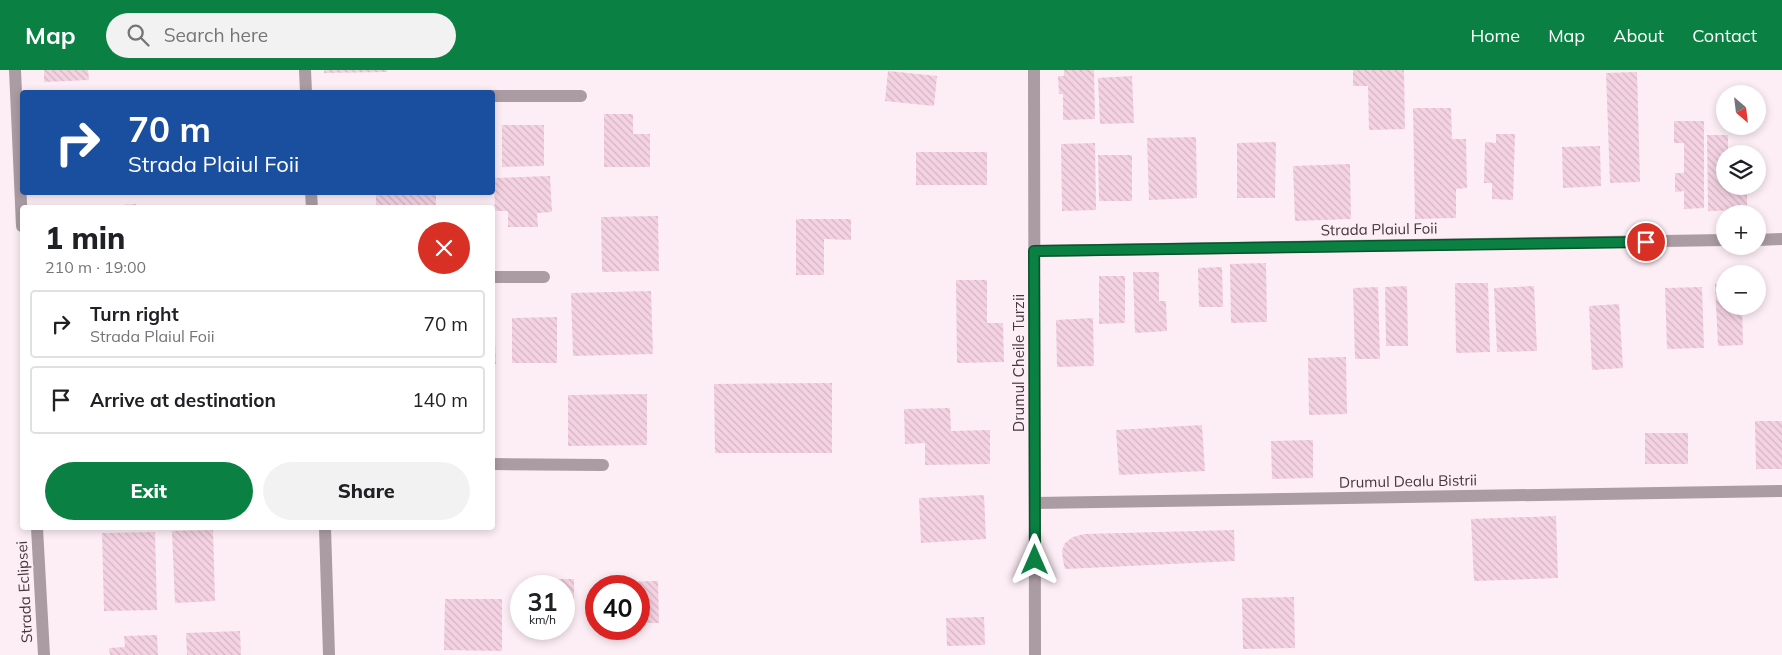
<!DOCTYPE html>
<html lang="en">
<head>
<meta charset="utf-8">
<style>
	:root { --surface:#fff; --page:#f2f2f2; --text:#202124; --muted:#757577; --line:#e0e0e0; --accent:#0b8043 }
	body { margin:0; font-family:Mulish,sans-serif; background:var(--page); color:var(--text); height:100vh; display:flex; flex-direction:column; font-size:19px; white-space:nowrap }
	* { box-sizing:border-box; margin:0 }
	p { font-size:16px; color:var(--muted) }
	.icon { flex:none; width:28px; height:28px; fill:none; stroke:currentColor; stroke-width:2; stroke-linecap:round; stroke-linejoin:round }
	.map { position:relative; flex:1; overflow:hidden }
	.drawer { position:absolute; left:20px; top:135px; width:475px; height:325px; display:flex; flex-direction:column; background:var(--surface); border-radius:5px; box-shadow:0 2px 8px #0003 }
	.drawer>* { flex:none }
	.hud { position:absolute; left:20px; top:20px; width:475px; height:105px; border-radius:5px; box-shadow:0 2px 8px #0003; background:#1a4fa0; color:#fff; overflow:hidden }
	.needle { width:32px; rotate:152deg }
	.controls { position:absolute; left:1716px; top:15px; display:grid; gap:10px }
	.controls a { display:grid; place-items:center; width:50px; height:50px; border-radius:50%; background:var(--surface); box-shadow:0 2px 8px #0003; font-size:25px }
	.speed { position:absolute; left:510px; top:505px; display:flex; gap:10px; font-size:25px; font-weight:700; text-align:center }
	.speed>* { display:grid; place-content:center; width:65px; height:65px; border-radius:50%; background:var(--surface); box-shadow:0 2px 8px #0003; line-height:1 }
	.speed small { font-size:12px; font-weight:400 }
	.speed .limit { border:8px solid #d22; background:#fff; color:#111 }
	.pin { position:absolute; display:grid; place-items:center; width:42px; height:42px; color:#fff; margin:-21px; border:2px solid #fff; border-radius:50%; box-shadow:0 1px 5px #0007 }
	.me { position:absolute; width:55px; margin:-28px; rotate:0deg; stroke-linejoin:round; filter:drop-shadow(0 0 4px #0008) }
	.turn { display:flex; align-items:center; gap:18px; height:105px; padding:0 25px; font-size:22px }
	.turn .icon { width:65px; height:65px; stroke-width:2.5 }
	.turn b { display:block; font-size:35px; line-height:42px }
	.round { display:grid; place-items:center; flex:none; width:52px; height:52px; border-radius:26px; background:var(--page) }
	.overview { display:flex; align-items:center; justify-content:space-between; height:85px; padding:0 25px }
	h1 { font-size:30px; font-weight:800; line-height:38px }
	.primary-button { display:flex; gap:10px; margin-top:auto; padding:10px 25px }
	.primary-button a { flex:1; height:58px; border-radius:30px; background:var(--accent); color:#fff; font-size:20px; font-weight:800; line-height:58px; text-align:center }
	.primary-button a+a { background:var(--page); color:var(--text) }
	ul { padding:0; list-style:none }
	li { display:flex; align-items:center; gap:15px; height:68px; margin:0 10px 8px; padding:0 15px; border:2px solid var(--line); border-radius:5px }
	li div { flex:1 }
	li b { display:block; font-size:19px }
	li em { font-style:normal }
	header { display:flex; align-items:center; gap:30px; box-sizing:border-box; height:70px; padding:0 25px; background:var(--accent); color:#fff }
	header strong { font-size:24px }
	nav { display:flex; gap:28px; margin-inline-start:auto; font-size:18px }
	.search { width:350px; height:45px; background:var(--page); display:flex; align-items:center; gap:12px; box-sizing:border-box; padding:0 18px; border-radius:28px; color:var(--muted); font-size:19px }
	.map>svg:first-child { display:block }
</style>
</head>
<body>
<header>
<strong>Map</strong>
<div class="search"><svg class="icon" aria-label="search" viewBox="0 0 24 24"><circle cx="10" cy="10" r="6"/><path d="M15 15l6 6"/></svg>Search here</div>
<nav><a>Home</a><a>Map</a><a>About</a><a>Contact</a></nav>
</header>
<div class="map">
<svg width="1782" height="585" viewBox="0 0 1782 585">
	<defs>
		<pattern id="building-back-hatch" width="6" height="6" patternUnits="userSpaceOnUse" patternTransform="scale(1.25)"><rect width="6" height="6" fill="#f4d2e1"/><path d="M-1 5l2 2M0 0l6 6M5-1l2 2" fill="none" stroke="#d2b5c2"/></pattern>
	</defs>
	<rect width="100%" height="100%" fill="#fdeef5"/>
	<path fill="url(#building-back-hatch)" d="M44 0H88L89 10 44 12Z
		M324 0H387V2L324 3Z
		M1064 0H1094L1095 49 1063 50V24H1059L1058 6H1064Z
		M1353 0H1404L1405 59 1369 60 1368 16H1353Z
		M888 1 937 6 934 36 885 31Z
		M1637 2 1640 112 1610 113 1606 3Z
		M1132 6 1134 53 1100 54 1098 8Z
		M1413 38H1451L1452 69H1466L1467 118 1456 119V148L1415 149Z
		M604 44H633V64H650V97H604Z
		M1674 51H1704V138L1684 139V121L1675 122V103H1684V73H1674Z
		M502 55H544V96L502 97Z
		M1496 64H1515L1513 130 1492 129V113H1484L1485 72 1496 73Z
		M1707 65H1728V80H1746V84H1725V116H1747V140L1708 141Z
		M1196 67 1197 128 1149 130 1147 68Z
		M1276 72 1275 128H1237V73Z
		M1095 73 1096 140 1062 141 1061 74Z
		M1600 76 1601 116 1563 118 1562 77Z
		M916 82H987V115H916Z
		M1098 85H1132V131H1099Z
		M1350 94 1351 149 1295 151 1293 96Z
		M550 106 552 142 537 143 538 157H508V141H495L494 108Z
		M376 122H436V138H376Z
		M136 134V138H107V136Z
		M658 146 659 201 602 202 601 147Z
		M796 149H851V170L824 169V205H796Z
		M1266 193 1267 252 1231 253 1230 194Z
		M1222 197 1223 237H1199L1198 198Z
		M1133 202H1159V231H1166L1167 261 1135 263Z
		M1099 206H1125V253L1099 254Z
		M956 210H987V253H1003L1004 292 957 293Z
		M1455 213H1488L1490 282 1456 283Z
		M1725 213V236H1742L1743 275 1718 276 1715 214Z
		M1407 216 1408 276H1386L1385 217Z
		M1534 216 1537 281 1497 282 1494 218Z
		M1378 217 1380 289H1355L1353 218Z
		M1702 217 1704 278 1667 279 1665 218Z
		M651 221 653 284 573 286 571 223Z
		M1619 234 1623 298 1592 300 1589 236Z
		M492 244H494L496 294H492Z
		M557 247V293H512V248Z
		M1093 248 1094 296 1057 297 1056 250Z
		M1346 287 1347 344 1309 345 1308 288Z
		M832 313V383H715L714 314Z
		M647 324V375L568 376V325Z
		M950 338 951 361 990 360V394L925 395V373L905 374 904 339Z
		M1755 351H1782V399H1756Z
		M1202 355 1205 401 1119 405 1116 360Z
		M1645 363H1688V394H1645Z
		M1313 370V408L1272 409 1271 371Z
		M984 425 986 469 921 473 919 428Z
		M1556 446 1558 508 1474 511 1471 449Z
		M213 460 215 531 175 533 172 461Z
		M1234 460 1235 491 1065 499 1063 490 1062 481 1065 473 1073 467 1084 464Z
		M155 462 157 540 104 541 102 463Z
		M536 509H574V545H564V516H536Z
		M658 511 659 553H639V516H609V512Z
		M1294 527 1295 578 1243 579 1242 528Z
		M445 529H502V581L444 580Z
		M984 547 985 575 947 576 946 548Z
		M240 561 241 585H187L186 563Z
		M157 565 158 585H110L109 578 125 577 124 566Z"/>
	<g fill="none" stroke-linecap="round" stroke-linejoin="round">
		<path stroke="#ab9ca3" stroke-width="12" d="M15 0 22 156
			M305 0 306 22
			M492 26H581
			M311 122 312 138
			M1758 170 1782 169
			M1034 181 1725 170
			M492 207H544
			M492 394 603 395
			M1035 433 1782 421
			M37 458 44 585
			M325 458 329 585"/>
		<path stroke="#ab9ca3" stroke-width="12" d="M1034 0 1035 585"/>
	</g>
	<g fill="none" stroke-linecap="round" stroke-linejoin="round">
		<defs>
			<path id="route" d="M1035 490 1034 181 1646 172"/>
		</defs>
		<use href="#route" stroke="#07532c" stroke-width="12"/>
		<use href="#route" stroke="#0b8043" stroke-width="9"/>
	</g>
	<g text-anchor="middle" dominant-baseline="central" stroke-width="4" stroke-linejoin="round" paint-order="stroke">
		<g font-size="15" fill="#44373d" stroke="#fdeef5">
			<text transform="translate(1379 159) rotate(-1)">Strada Plaiul Foii</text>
			<text transform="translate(1018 293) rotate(-90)">Drumul Cheile Turzii</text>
			<text transform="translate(1408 411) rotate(-1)">Drumul Dealu Bistrii</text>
			<text transform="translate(24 522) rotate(-93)">Strada Eclipsei</text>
		</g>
	</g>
</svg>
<div class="controls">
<a><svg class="needle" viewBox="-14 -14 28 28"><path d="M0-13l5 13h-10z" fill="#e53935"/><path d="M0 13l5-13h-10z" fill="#757577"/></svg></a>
<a><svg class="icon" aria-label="layers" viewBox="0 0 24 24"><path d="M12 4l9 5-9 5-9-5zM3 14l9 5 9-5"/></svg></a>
<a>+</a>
<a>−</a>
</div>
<div class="speed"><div>31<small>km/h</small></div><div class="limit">40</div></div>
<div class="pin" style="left:1646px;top:172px;background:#d93025"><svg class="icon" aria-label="arrive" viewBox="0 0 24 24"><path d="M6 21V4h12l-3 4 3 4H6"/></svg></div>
<svg class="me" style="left:1035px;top:490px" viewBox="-20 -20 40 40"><path d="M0-17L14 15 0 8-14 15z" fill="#0b8043" stroke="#fff" stroke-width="4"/></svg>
<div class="hud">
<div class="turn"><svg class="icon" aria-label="right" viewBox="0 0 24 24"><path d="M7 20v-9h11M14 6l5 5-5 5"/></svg><div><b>70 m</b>Strada Plaiul Foii</div></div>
</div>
<section class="drawer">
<div class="overview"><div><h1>1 min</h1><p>210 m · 19:00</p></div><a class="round" style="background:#d93025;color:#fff"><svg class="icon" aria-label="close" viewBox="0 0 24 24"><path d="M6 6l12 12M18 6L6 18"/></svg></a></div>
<ul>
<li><svg class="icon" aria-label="right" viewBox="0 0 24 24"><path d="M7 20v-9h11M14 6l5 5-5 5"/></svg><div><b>Turn right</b><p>Strada Plaiul Foii</p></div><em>70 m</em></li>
<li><svg class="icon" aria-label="arrive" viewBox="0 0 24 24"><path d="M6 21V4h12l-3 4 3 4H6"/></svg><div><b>Arrive at destination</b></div><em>140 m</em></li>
</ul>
<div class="primary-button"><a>Exit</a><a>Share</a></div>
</section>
</div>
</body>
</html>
